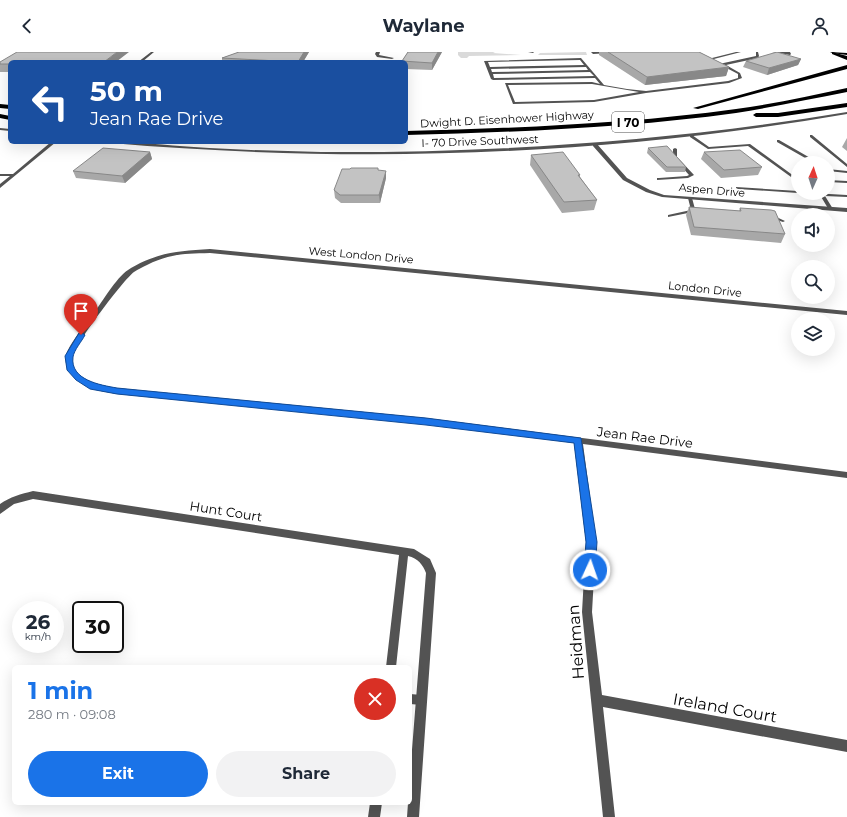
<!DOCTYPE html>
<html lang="en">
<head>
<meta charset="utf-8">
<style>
	:root { --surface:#fff; --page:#f2f2f3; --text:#1f2937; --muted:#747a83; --accent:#1a73e8 }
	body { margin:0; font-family:Montserrat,sans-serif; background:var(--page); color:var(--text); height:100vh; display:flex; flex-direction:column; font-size:15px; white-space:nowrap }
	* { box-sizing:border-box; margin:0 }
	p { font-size:13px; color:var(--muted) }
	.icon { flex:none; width:22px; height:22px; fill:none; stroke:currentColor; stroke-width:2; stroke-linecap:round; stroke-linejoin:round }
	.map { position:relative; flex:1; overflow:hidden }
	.sheet { position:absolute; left:12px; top:613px; width:400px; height:140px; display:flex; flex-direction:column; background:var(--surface); border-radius:6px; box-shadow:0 4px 16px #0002 }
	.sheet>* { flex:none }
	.banner { position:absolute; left:8px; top:8px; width:400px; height:84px; border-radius:6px; box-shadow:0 4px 16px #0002; background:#1a4fa0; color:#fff; overflow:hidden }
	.needle { width:26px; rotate:3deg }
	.controls { position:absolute; left:791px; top:104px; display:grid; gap:8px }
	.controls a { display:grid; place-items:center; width:44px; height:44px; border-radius:50%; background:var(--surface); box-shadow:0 4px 16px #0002; font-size:20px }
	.speed { position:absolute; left:12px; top:549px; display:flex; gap:8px; font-size:20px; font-weight:700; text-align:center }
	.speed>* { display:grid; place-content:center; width:52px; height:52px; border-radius:50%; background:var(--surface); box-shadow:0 4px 16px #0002; line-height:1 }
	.speed small { font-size:10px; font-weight:400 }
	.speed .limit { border:2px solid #111; border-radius:6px; background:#fff; color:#111 }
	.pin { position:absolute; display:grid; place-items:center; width:34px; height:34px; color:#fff; margin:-41px -17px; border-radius:50% 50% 50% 0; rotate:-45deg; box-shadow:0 0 4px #0007 }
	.pin .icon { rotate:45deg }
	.me { position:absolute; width:44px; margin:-22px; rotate:3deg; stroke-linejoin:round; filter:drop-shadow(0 0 3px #0008) }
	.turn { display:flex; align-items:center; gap:14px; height:84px; padding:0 16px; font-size:18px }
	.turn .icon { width:52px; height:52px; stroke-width:2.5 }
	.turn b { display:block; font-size:28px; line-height:34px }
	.round { display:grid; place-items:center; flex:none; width:42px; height:42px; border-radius:21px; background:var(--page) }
	.headline { display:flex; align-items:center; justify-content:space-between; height:68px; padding:0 16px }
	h1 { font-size:24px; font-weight:700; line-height:30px; color:var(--accent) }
	.cta { display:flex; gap:8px; margin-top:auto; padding:8px 16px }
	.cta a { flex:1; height:46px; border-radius:24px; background:var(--accent); color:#fff; font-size:16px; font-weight:700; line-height:46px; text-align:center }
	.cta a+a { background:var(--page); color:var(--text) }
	header { display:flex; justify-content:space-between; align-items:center; height:52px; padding:0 16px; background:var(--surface); font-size:18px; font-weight:700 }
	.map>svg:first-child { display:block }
</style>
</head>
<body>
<header><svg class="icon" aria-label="back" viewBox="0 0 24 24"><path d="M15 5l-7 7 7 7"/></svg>Waylane<svg class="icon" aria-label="person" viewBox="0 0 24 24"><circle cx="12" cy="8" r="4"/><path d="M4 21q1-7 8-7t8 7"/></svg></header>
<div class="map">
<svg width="847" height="765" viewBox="0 0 847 765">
	<rect width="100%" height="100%" fill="#fff"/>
	<path fill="#dadada" d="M458 0H495L493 1 521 3 469 4 467 6H461L458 3Z
		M586 0 587 3H538L540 1Z"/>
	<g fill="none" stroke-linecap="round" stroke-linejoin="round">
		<path fill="#535353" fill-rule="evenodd" d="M151 0H154L142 10H138Z
			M528 0H534L533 1Z
			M591 0H609L610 1 593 2Z
			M736 0H741L710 8 708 7Z
			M756 0H758L759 4 758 6 726 13 740 21 742 26 729 31 646 41 594 50 513 52 505 31 592 30 600 32 595 26 493 28 491 27 484 9 581 6 604 33 627 37 646 39 728 29 738 26V22L719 12 756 4ZM580 8 584 13 490 15 488 10ZM586 15 588 18 492 20 491 17ZM590 20 594 24 494 26 493 22ZM592 32 639 40 594 48 515 50 508 33Z
			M772 0H790L791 2 790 3Z
			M690 83H692L709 95 750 92 798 127V130L748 94 708 97 690 85Z
			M810 83H812L847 112V115L810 85Z
			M777 88H779L819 111H814L777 90Z
			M675 96 677 97V105L694 123 688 126 657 128V126H659L687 124 689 123 673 105V97Z
			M828 117 847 119V121L828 119Z
			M828 128 847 129V131L828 130Z
			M736 135 798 139V141H799H798L738 137 736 136Z
			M812 141 847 143V145L825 144 833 157 831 158H829L820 143Z
			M688 146H692L695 157H698V159L668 165V163L691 158Z
			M768 163H772L785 169 783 170 768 165Z
			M410 642 422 643 425 645 427 648 425 651 422 653 410 652Z"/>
		<path fill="#535353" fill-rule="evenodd" d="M376 0H380L379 3 394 6 392 7 377 5 375 2Z
			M51 90H56L0 136V132L10 124H0V122H13Z
			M593 92H597L627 126 650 138 664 143 847 156V160L662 145 646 140 623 128 593 94Z
			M210 197 847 259V263L210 201C185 202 171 201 147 213 143 215 138 217 134 220 124 227 75 292 73 304 72 306 73 314 74 316 82 331 102 333 117 336L426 366 847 420V426L583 392 596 490 592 560 602 643 847 688V700L603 655 615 765H603L582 560 586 490 574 391 426 372 117 342C108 340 98 339 90 336 78 330 63 319 66 304 67 294 89 268 96 258 105 246 117 224 131 216 159 200 179 199 210 197Z
			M33 439 414 497 430 507 436 521 419 765H407L408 751H410V723L426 521C423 513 418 506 408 504L396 615H386L399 503 33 447 14 452 0 462V452C10 445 21 442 33 439Z
			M370 751H382L380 765H368Z"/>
		<path fill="#535353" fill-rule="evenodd" d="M847 60V62C604 104 357 112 111 91L109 90C137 90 166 93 194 95 236 98 279 99 321 100 497 101 673 89 847 60Z
			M0 76 10 77V79L0 78Z"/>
		<path fill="#000" fill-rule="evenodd" d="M830 0 847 1V3L832 1Z"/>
		<path fill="#000" fill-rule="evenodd" d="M832 0 847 4V8L832 2Z
			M847 13V17L698 57 693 56Z
			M847 36V40C810 47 774 55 736 61 627 76 517 80 406 83V79C517 76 627 72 736 57 774 52 810 44 847 36Z
			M847 51V55L778 65H756L753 63 756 61H778Z
			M0 52 10 53V57L0 56Z
			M0 62 10 64V68L0 66Z"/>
	</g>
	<path fill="#a8a8a8" d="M239 0H309L303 10H222V6Z
		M408 0H442L432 18 406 17V10H402V9Z
		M599 0H699L729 15 726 24 645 33 599 3Z
		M801 7 798 13 767 23 743 15 746 9Z
		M0 10H10V20H0Z
		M847 86V99L842 95Z
		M648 96 686 115 685 120H666L647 101Z
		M150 100 152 107 125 131 76 126 73 119Z
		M704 100 762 115 758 123 721 126 701 107Z
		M531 103 580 123V125L597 148 594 158 562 161 530 113Z
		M378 116V118L386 126 380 151H341L335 146 334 138 350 117Z
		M689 155 739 159 740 156 785 182 781 191 691 183 686 163Z"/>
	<path fill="#888" d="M117 0H129L116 10H104Z
		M304 0H309L303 10H298Z
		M438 0H442L432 18V11Z
		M801 7 798 13 767 23 769 16Z
		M729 15 726 24 645 33 647 25Z
		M150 100 152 107 125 131 122 124Z
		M386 119V126L380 151 379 143Z"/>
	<path fill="#c3c3c3" stroke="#888" d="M17 0H117L104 10H10V12H0V10Z
		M239 0H304L298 10H277L278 9 222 6Z
		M408 0H438L432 11 402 9Z
		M608 0H699L729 15 647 25Z
		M777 0 801 7 769 16 746 9Z
		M667 94 686 115H667L648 96Z
		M103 96 150 100 122 124 73 119Z
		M740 98 762 115 724 118 704 100Z
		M563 100 580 123H578L597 148 564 150 531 103Z
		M351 116H378V118L386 119 379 143H340L334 138 342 117H350Z
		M689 155 741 159 740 156 771 158 775 159 785 182 694 175Z"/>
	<path fill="#1a73e8" stroke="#114b97" d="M81 280 85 283C82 289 74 298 73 305 70 328 100 333 117 336L426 366 581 386 597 490 595 518 594 521 590 523 586 521 584 518 586 490 574 391 426 373 117 342 90 337 76 328 67 318 65 304 79 281Z"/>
	<g text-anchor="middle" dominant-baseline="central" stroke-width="3" stroke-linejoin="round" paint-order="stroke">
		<g font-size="11" fill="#000" stroke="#fff">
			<text transform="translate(507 67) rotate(-3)">Dwight D. Eisenhower Highway</text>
			<text transform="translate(480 89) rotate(-2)">I- 70 Drive Southwest</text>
			<text transform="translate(712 138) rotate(5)">Aspen Drive</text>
			<text transform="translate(361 203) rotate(5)">West London Drive</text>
			<text transform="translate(705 237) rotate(6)">London Drive</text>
		</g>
		<rect fill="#fff" stroke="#4c4c4c" stroke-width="1" x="612" y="60" width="32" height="20" rx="3"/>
		<g font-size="12" font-weight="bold" fill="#000">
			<text x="628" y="70">I 70</text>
		</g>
		<g font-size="13" fill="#000" stroke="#fff">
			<text transform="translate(645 385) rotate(7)">Jean Rae Drive</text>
			<text transform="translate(226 459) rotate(9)">Hunt Court</text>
		</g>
		<g font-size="16" fill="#000" stroke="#fff">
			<text transform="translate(576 590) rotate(-94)">Heidman</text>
			<text transform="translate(725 656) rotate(10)">Ireland Court</text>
		</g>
	</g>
</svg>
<div class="controls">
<a><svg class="needle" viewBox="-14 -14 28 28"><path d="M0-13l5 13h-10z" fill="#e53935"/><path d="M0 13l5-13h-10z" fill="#747a83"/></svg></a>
<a><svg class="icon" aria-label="sound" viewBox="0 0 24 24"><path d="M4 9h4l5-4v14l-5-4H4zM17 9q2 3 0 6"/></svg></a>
<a><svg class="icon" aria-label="search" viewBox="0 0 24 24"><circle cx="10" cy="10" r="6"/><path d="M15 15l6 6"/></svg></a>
<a><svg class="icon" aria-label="layers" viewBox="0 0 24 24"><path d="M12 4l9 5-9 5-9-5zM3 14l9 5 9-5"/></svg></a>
</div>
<div class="speed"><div>26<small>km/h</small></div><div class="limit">30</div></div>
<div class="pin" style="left:81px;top:283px;background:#d93025"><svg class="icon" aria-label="arrive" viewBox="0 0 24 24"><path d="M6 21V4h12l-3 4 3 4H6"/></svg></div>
<svg class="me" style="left:590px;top:518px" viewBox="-20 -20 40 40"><circle r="17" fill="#1a73e8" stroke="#fff" stroke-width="3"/><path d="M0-11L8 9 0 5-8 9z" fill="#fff"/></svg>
<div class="banner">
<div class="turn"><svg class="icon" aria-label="left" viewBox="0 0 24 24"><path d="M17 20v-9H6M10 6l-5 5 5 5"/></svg><div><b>50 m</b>Jean Rae Drive</div></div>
</div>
<section class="sheet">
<div class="headline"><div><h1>1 min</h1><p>280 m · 09:08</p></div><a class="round" style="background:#d93025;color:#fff"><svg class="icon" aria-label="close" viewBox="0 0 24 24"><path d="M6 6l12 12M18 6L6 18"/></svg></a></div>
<div class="cta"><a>Exit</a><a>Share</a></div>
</section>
</div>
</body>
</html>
